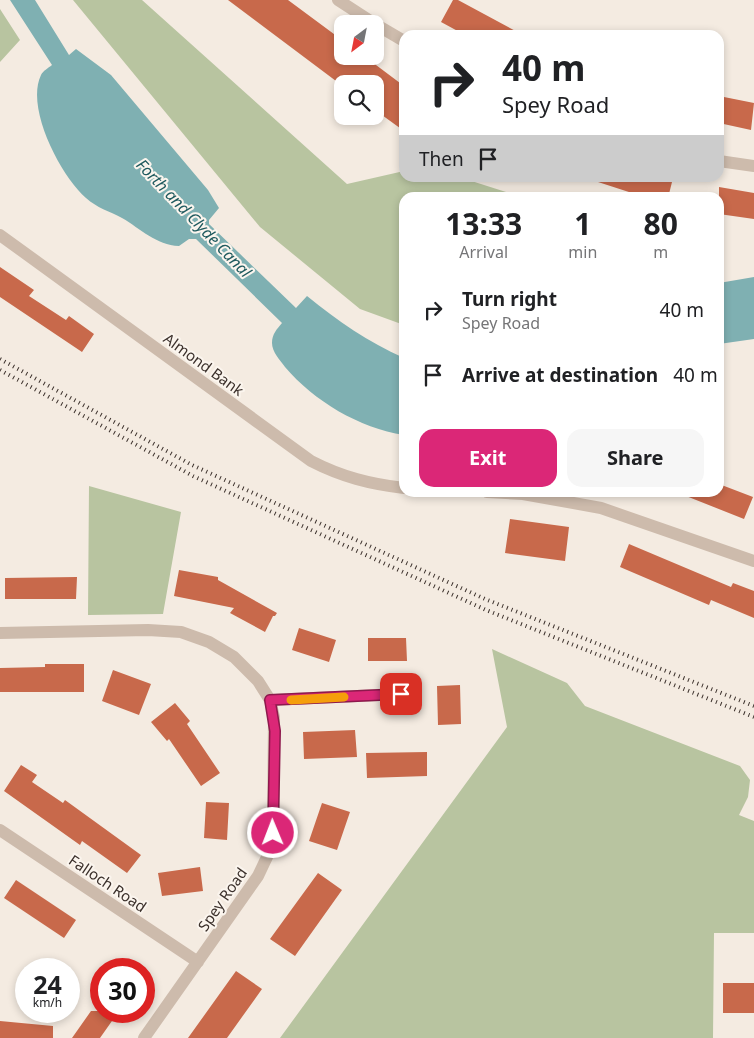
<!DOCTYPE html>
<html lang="en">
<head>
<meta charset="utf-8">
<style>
	:root { --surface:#fff; --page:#f6f6f6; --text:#202124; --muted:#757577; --accent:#db2777 }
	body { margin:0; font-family:"Noto Sans",sans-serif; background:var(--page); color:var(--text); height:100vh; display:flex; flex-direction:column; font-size:19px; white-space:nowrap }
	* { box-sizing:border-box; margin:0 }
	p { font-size:16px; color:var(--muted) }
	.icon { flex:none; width:28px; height:28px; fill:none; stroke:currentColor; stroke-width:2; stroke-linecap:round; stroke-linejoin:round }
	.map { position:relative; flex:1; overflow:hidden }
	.drawer { position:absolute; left:399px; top:192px; width:325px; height:305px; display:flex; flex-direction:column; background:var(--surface); border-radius:15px; box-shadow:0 2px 8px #0003 }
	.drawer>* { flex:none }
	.hud { position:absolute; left:399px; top:30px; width:325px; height:152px; border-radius:15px; box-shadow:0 2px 8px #0003; background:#fff; color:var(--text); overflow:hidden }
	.needle { width:32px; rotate:212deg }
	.buttons { position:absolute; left:334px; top:15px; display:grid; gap:10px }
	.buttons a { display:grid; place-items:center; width:50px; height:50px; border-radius:10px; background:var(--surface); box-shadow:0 2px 8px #0003; font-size:25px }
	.speed { position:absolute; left:15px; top:958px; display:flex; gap:10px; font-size:25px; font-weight:700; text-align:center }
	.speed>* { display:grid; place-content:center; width:65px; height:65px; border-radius:50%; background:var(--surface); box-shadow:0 2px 8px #0003; line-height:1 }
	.speed small { font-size:12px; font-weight:400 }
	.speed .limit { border:8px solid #d22; background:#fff; color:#111 }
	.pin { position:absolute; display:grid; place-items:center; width:42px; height:42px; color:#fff; margin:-21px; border-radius:10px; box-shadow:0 2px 8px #0006 }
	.me { position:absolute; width:55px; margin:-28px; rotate:359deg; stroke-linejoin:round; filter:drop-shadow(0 0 4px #0008) }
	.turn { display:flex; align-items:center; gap:18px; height:105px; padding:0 20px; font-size:22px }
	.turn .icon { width:65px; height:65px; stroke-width:2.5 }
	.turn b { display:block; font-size:35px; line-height:42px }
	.then { display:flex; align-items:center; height:48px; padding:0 20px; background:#0003; gap:10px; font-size:19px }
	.eta { display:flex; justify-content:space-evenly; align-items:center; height:85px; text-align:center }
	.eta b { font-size:30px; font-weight:700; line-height:35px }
	.primary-button { display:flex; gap:10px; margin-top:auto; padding:10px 20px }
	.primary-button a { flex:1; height:58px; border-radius:15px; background:var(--accent); color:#fff; font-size:20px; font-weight:700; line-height:58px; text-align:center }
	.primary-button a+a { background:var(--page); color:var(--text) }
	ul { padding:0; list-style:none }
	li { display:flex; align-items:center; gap:15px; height:65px; padding:0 20px }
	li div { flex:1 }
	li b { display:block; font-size:19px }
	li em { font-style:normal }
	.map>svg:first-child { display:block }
</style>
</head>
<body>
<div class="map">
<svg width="754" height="1038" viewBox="0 0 754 1038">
	<rect width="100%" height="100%" fill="#f4ebe1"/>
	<path fill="#b8c4a0" d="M73 0H142L347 184 404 171V178H462L522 197 404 198V325L360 309 260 227Z
		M0 9 20 40 0 62Z
		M89 486 181 512 163 614 88 615Z
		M492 649 567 683 585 706 740 766 750 780 748 797 739 815 754 821V933H714L713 1038H280L507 727Z"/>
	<path fill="#7fb0b2" d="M10 0H35L69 55 76 49 111 75 208 190 219 208 209 220V224L296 308 307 296C338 321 368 342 404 358V435C359 428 314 401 285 367 280 360 272 352 272 343 272 334 277 329 282 323L196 239H189L179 246C156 245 141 229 122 218 109 211 97 208 86 198 61 176 25 108 41 75 43 71 48 68 52 65Z
		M754 277V339L719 344V283Z"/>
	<path fill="#c8694b" d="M228 0H288L342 40V56H364L404 86V131L375 110V84H340Z
		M453 0H458L523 35H465L441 22Z
		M719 96 754 103 751 130 719 123Z
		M599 178H673L668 198H649L632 193 598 182Z
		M719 187 754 193V219L719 214Z
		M0 267 34 290 29 296 66 320 69 316 94 334 82 352 0 297Z
		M719 484 753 497 744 519 681 494 719 492Z
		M510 519 569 527 565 561 505 553Z
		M629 544 731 587 733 583 754 591V618L711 600 709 605 620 567Z
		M179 570 218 577V580L277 613 275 616H273L265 632 230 613 234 608 174 596Z
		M77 577 76 599H5V578Z
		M299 628 336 640 329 662 292 650Z
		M368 638H406L407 661H368Z
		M45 664H84V692H0V668L45 667Z
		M113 670 151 684 139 715 102 701Z
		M460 685 461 724 438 725 437 686Z
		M175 703 190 721 187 724 220 773 201 786 169 739 167 741 151 722Z
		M355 730 357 757 304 759 303 732Z
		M427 752V776L367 778 366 753Z
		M21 765 37 775 32 782 63 803 65 800 141 855 127 873 82 841 80 845 4 791Z
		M206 802 229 803 227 840 204 838Z
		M322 803 350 812 337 850 309 841Z
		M200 867 203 891 162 896 158 873Z
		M318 873 342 890 295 956 270 939Z
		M16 880 76 920 64 938 4 898Z
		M236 971 262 989 227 1038H188Z
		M723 983H754V1013H723Z
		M91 1011H119L100 1038H72Z
		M0 1021 53 1026V1038H0Z"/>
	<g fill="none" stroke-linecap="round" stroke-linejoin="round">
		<path stroke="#cdbbac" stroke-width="12" d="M0 235 311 461C342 477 370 484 404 488
			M487 492 523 494 601 508 754 561
			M0 633 148 630 181 632 209 642 234 657 258 681 270 700 274 717 273 833 267 857 258 876 144 1038
			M270 700 401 694
			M0 830 198 962"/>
		<path stroke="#cdbbac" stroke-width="12" d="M338 0 375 24
			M375 24 404 41
			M719 161 754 166"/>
		<path stroke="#3b302b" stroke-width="4" stroke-dasharray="1 4" stroke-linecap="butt" d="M0 359 192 465 297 513 485 599 754 706
			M0 370 193 476 298 524 486 610 754 717"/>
	</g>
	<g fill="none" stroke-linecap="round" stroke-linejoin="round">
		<defs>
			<path id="route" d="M273 833 275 731 270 700 401 694"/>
		</defs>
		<use href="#route" stroke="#8e194d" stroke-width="12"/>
		<use href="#route" stroke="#db2777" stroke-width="9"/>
		<path stroke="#f59e0b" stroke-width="9" d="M291 700 344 697"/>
	</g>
	<g text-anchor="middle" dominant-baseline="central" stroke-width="4" stroke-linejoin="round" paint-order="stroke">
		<g font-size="15" fill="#3b302b" stroke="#fbf5ee">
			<text transform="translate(204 364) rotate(36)">Almond Bank</text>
			<text transform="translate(108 883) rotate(34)">Falloch Road</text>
			<text transform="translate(222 899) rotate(-55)">Spey Road</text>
		</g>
		<g font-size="16" font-style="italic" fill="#1f5a5e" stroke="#fbf5ee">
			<text transform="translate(194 218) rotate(46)">Forth and Clyde Canal</text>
		</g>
	</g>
</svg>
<div class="buttons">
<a><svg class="needle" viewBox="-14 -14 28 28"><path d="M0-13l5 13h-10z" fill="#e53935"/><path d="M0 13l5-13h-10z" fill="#757577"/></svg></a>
<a><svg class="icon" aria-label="search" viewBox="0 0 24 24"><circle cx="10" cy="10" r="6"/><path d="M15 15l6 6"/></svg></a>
</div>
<div class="speed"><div>24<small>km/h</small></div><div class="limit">30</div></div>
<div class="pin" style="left:401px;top:694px;background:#d93025"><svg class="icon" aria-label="arrive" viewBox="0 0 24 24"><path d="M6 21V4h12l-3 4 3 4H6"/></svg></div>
<svg class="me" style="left:273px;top:833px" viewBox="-20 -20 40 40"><circle r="17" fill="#db2777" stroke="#fff" stroke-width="3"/><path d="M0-11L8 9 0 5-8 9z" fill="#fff"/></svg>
<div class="hud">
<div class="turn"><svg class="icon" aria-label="right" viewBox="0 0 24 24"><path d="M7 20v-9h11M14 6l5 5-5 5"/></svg><div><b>40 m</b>Spey Road</div></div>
<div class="then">Then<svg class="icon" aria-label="arrive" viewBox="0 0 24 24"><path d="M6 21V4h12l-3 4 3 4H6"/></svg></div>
</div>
<section class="drawer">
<div class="eta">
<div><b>13:33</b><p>Arrival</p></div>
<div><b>1</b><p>min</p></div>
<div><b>80</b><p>m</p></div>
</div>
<ul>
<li><svg class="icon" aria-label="right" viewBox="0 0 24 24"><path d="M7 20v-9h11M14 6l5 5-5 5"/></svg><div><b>Turn right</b><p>Spey Road</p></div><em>40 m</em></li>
<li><svg class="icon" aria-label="arrive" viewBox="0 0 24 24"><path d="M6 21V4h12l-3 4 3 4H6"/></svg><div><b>Arrive at destination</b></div><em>40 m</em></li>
</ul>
<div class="primary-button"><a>Exit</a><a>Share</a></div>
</section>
</div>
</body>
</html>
